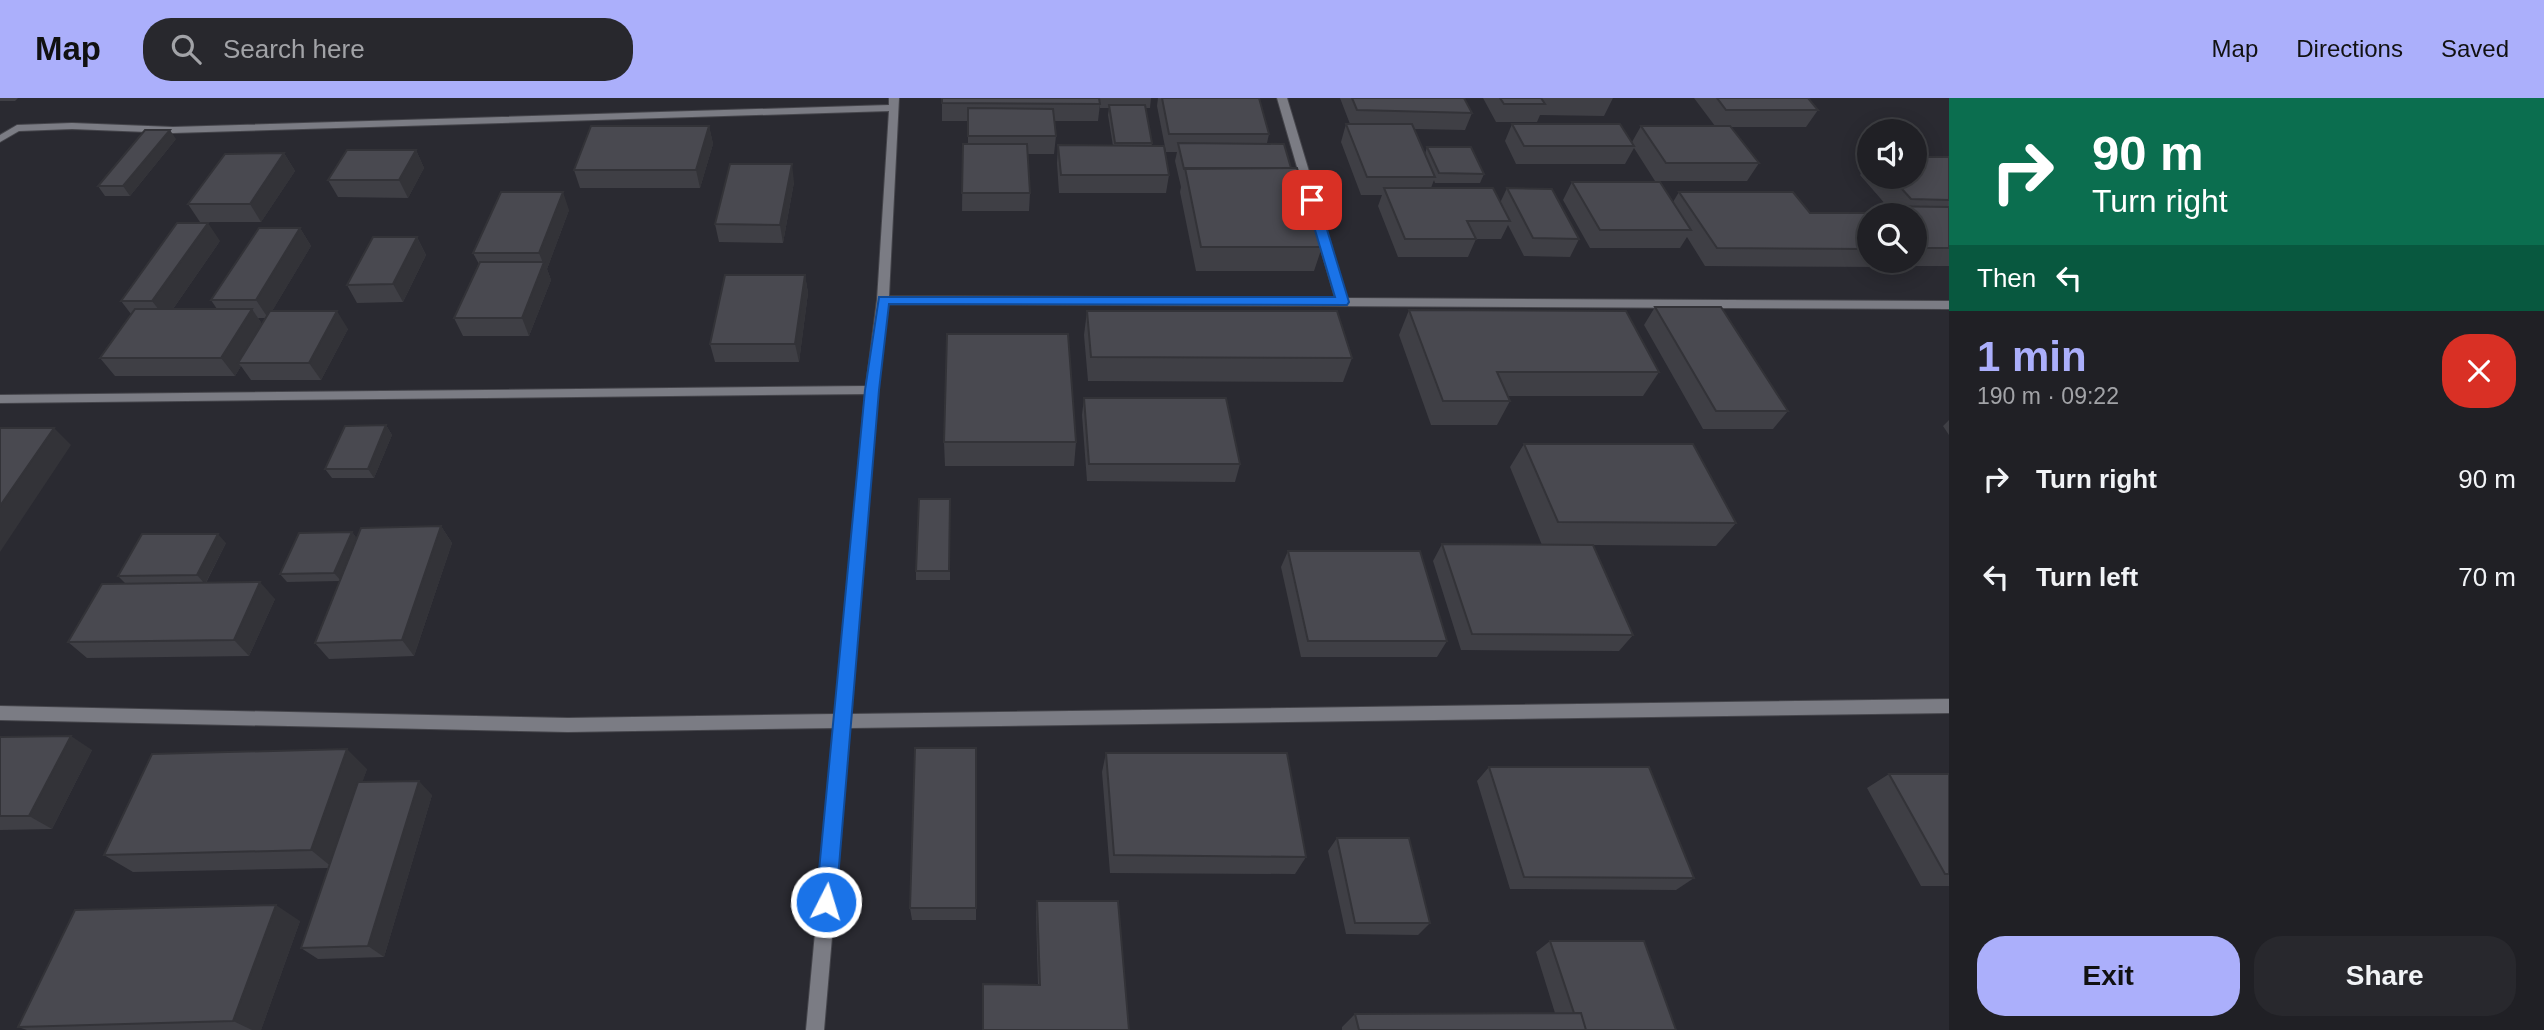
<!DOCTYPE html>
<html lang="en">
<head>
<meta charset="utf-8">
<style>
	:root { --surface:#202025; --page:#28282d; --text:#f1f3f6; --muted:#a2a3a7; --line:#3d3e42; --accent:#abaffb }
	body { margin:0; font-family:Helvetica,sans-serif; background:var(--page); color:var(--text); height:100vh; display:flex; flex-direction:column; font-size:26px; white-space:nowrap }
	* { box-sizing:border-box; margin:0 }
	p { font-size:23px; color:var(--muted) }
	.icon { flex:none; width:38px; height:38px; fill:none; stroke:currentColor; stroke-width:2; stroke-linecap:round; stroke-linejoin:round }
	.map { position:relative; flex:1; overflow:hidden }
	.sheet { display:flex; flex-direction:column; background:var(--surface); width:595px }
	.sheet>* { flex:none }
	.banner { background:#0b6e4f; color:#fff; overflow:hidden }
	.buttons { position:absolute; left:1857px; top:21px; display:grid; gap:14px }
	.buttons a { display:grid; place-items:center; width:70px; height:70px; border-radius:50%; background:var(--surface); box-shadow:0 4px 18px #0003,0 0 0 2px var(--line); font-size:35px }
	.pin { position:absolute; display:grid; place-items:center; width:60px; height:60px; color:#fff; margin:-30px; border-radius:14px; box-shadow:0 4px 10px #0006 }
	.me { position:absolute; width:77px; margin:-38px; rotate:5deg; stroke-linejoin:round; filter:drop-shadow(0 0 5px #0008) }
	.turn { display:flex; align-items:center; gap:24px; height:147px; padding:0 28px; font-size:32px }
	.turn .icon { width:91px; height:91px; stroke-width:2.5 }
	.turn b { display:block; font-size:49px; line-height:60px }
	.then { display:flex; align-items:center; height:66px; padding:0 28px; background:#0003; gap:14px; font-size:26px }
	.round { display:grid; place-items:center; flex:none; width:74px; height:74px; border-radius:28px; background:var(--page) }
	.summary { display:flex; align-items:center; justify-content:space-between; height:119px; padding:0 28px }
	h1 { font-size:42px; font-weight:600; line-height:52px; color:var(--accent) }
	.primary-button { display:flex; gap:14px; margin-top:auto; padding:14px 28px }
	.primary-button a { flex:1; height:80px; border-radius:28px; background:var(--accent); color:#111; font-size:28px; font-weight:600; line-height:80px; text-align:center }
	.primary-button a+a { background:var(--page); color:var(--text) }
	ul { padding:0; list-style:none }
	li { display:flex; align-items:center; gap:21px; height:98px; padding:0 28px }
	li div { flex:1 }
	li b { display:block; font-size:26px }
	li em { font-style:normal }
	header { display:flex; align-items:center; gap:42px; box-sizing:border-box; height:98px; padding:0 35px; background:var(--accent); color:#111 }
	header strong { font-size:33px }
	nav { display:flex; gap:38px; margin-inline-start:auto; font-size:24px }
	.search { width:490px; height:63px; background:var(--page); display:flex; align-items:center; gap:18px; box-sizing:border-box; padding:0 24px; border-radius:28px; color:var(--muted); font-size:26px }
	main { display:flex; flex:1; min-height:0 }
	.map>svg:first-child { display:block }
</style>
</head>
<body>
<header>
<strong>Map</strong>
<div class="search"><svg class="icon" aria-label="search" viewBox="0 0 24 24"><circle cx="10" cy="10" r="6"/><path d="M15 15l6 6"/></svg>Search here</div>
<nav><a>Map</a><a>Directions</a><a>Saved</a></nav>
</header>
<main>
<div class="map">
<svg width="1949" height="932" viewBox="0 0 1949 932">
	<rect width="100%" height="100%" fill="#2a2a31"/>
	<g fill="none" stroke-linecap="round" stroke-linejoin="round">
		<defs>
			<path id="minor" d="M889 0H899L889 198 1335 200 1277 0H1287L1347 200 1949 203V211L888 206 878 292 851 616 1949 601V615L850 630 824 932H806L834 630 568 634 0 622V608L568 620 835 616 865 296 0 305V297L866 288 877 202 889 13 173 35 72 31 19 33 0 44V37L17 27 72 25 173 29 889 7Z"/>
		</defs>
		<use href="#minor" stroke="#45454b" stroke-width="2"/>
		<use href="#minor" fill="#7b7c84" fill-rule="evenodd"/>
	</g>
	<path fill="#3f3f45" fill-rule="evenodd" d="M0 0H18L15 3H0Z
		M942 0 1100 6 1098 23H1054L1056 38 1054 56H1027L1030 95 1029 113H962L963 46H968V23H942Z
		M1100 0H1151L1150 10H1146L1152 48 1169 77 1166 95H1059L1057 65 1058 47 1113 48 1108 17 1109 10H1100Z
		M1158 0H1259L1269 36 1267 45 1291 70 1322 149 1314 173H1196L1180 94 1181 89 1175 63 1177 54H1166L1157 8Z
		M1340 0H1464L1472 15 1465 32 1414 31 1425 56 1427 49 1484 76 1480 85H1435L1434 82 1431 90 1500 105 1507 90 1579 141 1570 159 1524 158 1508 127 1501 141H1476L1468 159H1398L1378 108 1382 97H1361L1341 44 1346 26H1350Z
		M1483 0H1613L1604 18 1540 17 1537 24H1496Z
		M1694 0H1808L1818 12 1806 29H1731L1759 65 1747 83H1655L1634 50 1625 66H1516L1505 43 1512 26 1632 44 1641 28H1715Z
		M709 28 713 46 700 90H580L574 72Z
		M176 41 130 98H105L98 88Z
		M416 52 424 70 408 100 338 99 328 82Z
		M284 55 295 73 261 124H200L188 106Z
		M1949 59V168H1897L1893 163H1914V117H1869V163H1892L1887 169 1705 168 1687 139 1680 150H1590L1563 102 1572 84 1673 104 1679 94 1810 115H1871L1876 108H1887L1860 77 1869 66V79H1914Z
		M794 84 783 145 719 144 715 126Z
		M569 112 547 171 551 182 529 238H463L454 220 479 166 473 155Z
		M300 130 311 148 272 213 348 231 321 282H251L241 268 235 278H115L100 260 131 216 121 203 220 143 173 211H217L211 202ZM258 220H266L262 226Z
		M417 139 426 157 403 204 357 205 347 187Z
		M805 177 808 195 799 264H715L710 246Z
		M1655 209 1788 313 1773 331H1703L1644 227Z
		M1409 212 1659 274 1643 298H1508L1510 303 1497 327H1431L1399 237Z
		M1087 213 1352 260 1343 284 1088 283 1084 237Z
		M1084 300 1240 366 1235 384 1087 383 1082 317Z
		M1949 322V337L1943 328Z
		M386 327 392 337 374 380H332L325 371Z
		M944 344H1076L1074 368H945Z
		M1524 346 1736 425 1716 448 1593 447 1633 537 1619 553 1461 552 1433 463 1442 446 1542 447 1510 369Z
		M950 401V482H916V473Z
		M441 428 452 445 414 558 329 561 315 545 340 483 287 484 280 476 352 434 357 441Z
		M226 445 206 485 275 501 249 558 87 560 68 544 126 486 118 478Z
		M1288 453 1447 543 1437 559H1301L1281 469Z
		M0 639 92 652 52 731 0 732Z
		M976 650V822H912L910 810Z
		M1106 655 1306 759 1295 776 1110 775 1102 674Z
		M1489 669 1694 780 1676 792 1510 791 1477 683Z
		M367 671 362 684 432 697 384 859 318 861 301 850 328 770 133 774 104 757Z
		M1889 676H1949V788H1921L1867 690Z
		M1337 740 1430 825 1418 837 1346 836 1328 753Z
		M1037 803 1129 932 1038 887 1036 815Z
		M300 823 261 932H27L18 929Z
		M1550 843 1676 932H1342V929L1355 916 1555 915 1536 854Z"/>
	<path fill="#333338" d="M709 28 713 46 700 90 696 72Z
		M170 32 176 41 130 98 123 88Z
		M416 52 424 70 408 100 399 82Z
		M284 55 295 73 261 124 250 106Z
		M792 66 794 84 783 145 780 127Z
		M563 94 569 112 547 171 551 182 529 238 522 220 543 165 539 155Z
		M208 125 220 143 166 221 152 203Z
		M300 130 311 148 268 220 256 202Z
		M417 139 426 157 403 204 393 186Z
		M805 177 808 195 799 264 795 246Z
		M252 211 264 229 238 265 241 268 235 278 221 260Z
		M337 213 348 231 321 282 309 265Z
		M386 327 392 337 374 380 368 371Z
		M54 330 71 347 0 454V408Z
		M441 428 452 445 414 558 402 542Z
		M352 434 359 443 341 483 334 475Z
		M218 436 226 445 205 486 197 477Z
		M260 484 275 501 249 558 234 542Z
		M71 638 92 652 52 731 29 718Z
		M347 651 367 671 333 770 311 752Z
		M419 683 432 697 384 859 368 848Z
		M276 807 300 823 261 932H252L233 923Z"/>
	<path fill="#494950" stroke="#333338" stroke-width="2" d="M942 0H1099L1100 6 942 5Z
		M1162 0H1259L1269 36H1169Z
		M1352 0H1464L1472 15 1357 12Z
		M1500 0H1541L1545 6H1504Z
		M1717 0H1808L1818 12H1726Z
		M1109 7H1145L1152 45H1115Z
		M968 10 1053 11 1056 38H968Z
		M1346 26H1412L1435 79H1367Z
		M1512 26H1620L1634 48H1524Z
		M591 28H709L696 72H574Z
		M1641 28H1730L1759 65H1666Z
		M145 32H170L123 88H98Z
		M1178 45 1284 46 1291 70 1184 71Z
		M963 46H1027L1030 95H962Z
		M1058 47 1164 48 1169 77H1061Z
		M1427 49H1471L1484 76 1439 75Z
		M347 52H416L399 82H328Z
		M284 55 250 106H188L225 56Z
		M1914 59H1949V102L1911 101 1891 79H1914Z
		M730 66H792L780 127 715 126Z
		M1185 70H1297L1322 149H1201Z
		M1572 84H1660L1691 132H1600Z
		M1384 90H1493L1510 123H1467L1476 141H1405Z
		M1507 90 1552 91 1579 141 1533 140Z
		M501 94H563L539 155H473Z
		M1679 94H1793L1810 115H1872L1874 117H1869V151L1717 150Z
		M1876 108 1949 109V150H1914V117H1884Z
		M177 125H208L152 203H121Z
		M259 130H300L256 202H211Z
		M373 139H417L393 186 347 187Z
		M480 164H544L522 220H454Z
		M725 177H805L795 246H710Z
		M1655 209H1721L1788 313H1716Z
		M135 211H252L221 260H100Z
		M1409 212 1626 213 1659 274H1497L1510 303H1443Z
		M270 213H337L309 265H238Z
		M1087 213H1337L1352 260 1091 259Z
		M947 236H1068L1076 344H944Z
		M1084 300H1226L1240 366H1089Z
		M386 327 368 371H325L345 328Z
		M0 330H54L0 408Z
		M1524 346H1693L1736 425 1558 424Z
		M919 401H950L949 473H916Z
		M441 428 402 542 315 545 361 430Z
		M352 434 334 475 280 476 299 435Z
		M142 436H218L197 477 118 478Z
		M1442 446 1593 447 1633 537 1472 536Z
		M1288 453H1420L1447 543H1308Z
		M260 484 234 542 68 544 102 486Z
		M71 638 29 718H0V639Z
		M915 650H976V810H910Z
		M347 651 311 752 104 757 152 656Z
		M1106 655H1287L1306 759 1114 757Z
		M1489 669H1649L1694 780 1524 779Z
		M1889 676H1949V776H1945Z
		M419 683 368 848 301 850 358 684Z
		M1337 740H1409L1430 825H1355Z
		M1037 803H1118L1129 932H983V886L1040 887Z
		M276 807 233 923 18 929 75 812Z
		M1550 843H1644L1676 932H1586L1581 915H1574Z
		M1581 915 1586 932H1359L1355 916Z"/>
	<path fill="#1a73e8" stroke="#114b97" stroke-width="2" d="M1312 98 1318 102 1349 204 1347 207 889 206 879 292 836 804 833 811 826 814 819 811 816 804 865 292 879 199H1335L1306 102Z"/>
</svg>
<div class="buttons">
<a><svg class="icon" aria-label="sound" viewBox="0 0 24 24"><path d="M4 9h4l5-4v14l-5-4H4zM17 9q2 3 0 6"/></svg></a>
<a><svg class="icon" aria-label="search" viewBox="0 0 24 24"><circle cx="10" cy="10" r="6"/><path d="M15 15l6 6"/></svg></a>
</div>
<div class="pin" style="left:1312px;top:102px;background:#d93025"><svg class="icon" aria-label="arrive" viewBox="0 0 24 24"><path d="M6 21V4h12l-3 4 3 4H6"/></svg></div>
<svg class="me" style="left:826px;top:804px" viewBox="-20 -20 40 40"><circle r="17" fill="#1a73e8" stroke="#fff" stroke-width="3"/><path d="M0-11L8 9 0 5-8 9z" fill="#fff"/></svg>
</div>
<section class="sheet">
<div class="banner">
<div class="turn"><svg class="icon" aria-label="right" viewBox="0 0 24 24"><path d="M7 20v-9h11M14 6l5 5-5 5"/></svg><div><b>90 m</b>Turn right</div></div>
<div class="then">Then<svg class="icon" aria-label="left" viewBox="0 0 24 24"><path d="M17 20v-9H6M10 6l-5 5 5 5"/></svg></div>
</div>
<div class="summary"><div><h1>1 min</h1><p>190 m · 09:22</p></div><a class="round" style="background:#d93025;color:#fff"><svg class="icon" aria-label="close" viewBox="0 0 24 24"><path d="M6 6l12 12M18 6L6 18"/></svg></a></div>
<ul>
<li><svg class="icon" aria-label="right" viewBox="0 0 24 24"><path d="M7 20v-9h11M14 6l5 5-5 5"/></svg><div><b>Turn right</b></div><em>90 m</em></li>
<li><svg class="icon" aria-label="left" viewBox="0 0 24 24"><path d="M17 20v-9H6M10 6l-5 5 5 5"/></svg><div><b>Turn left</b></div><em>70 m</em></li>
</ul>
<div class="primary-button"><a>Exit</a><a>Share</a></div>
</section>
</main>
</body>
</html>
